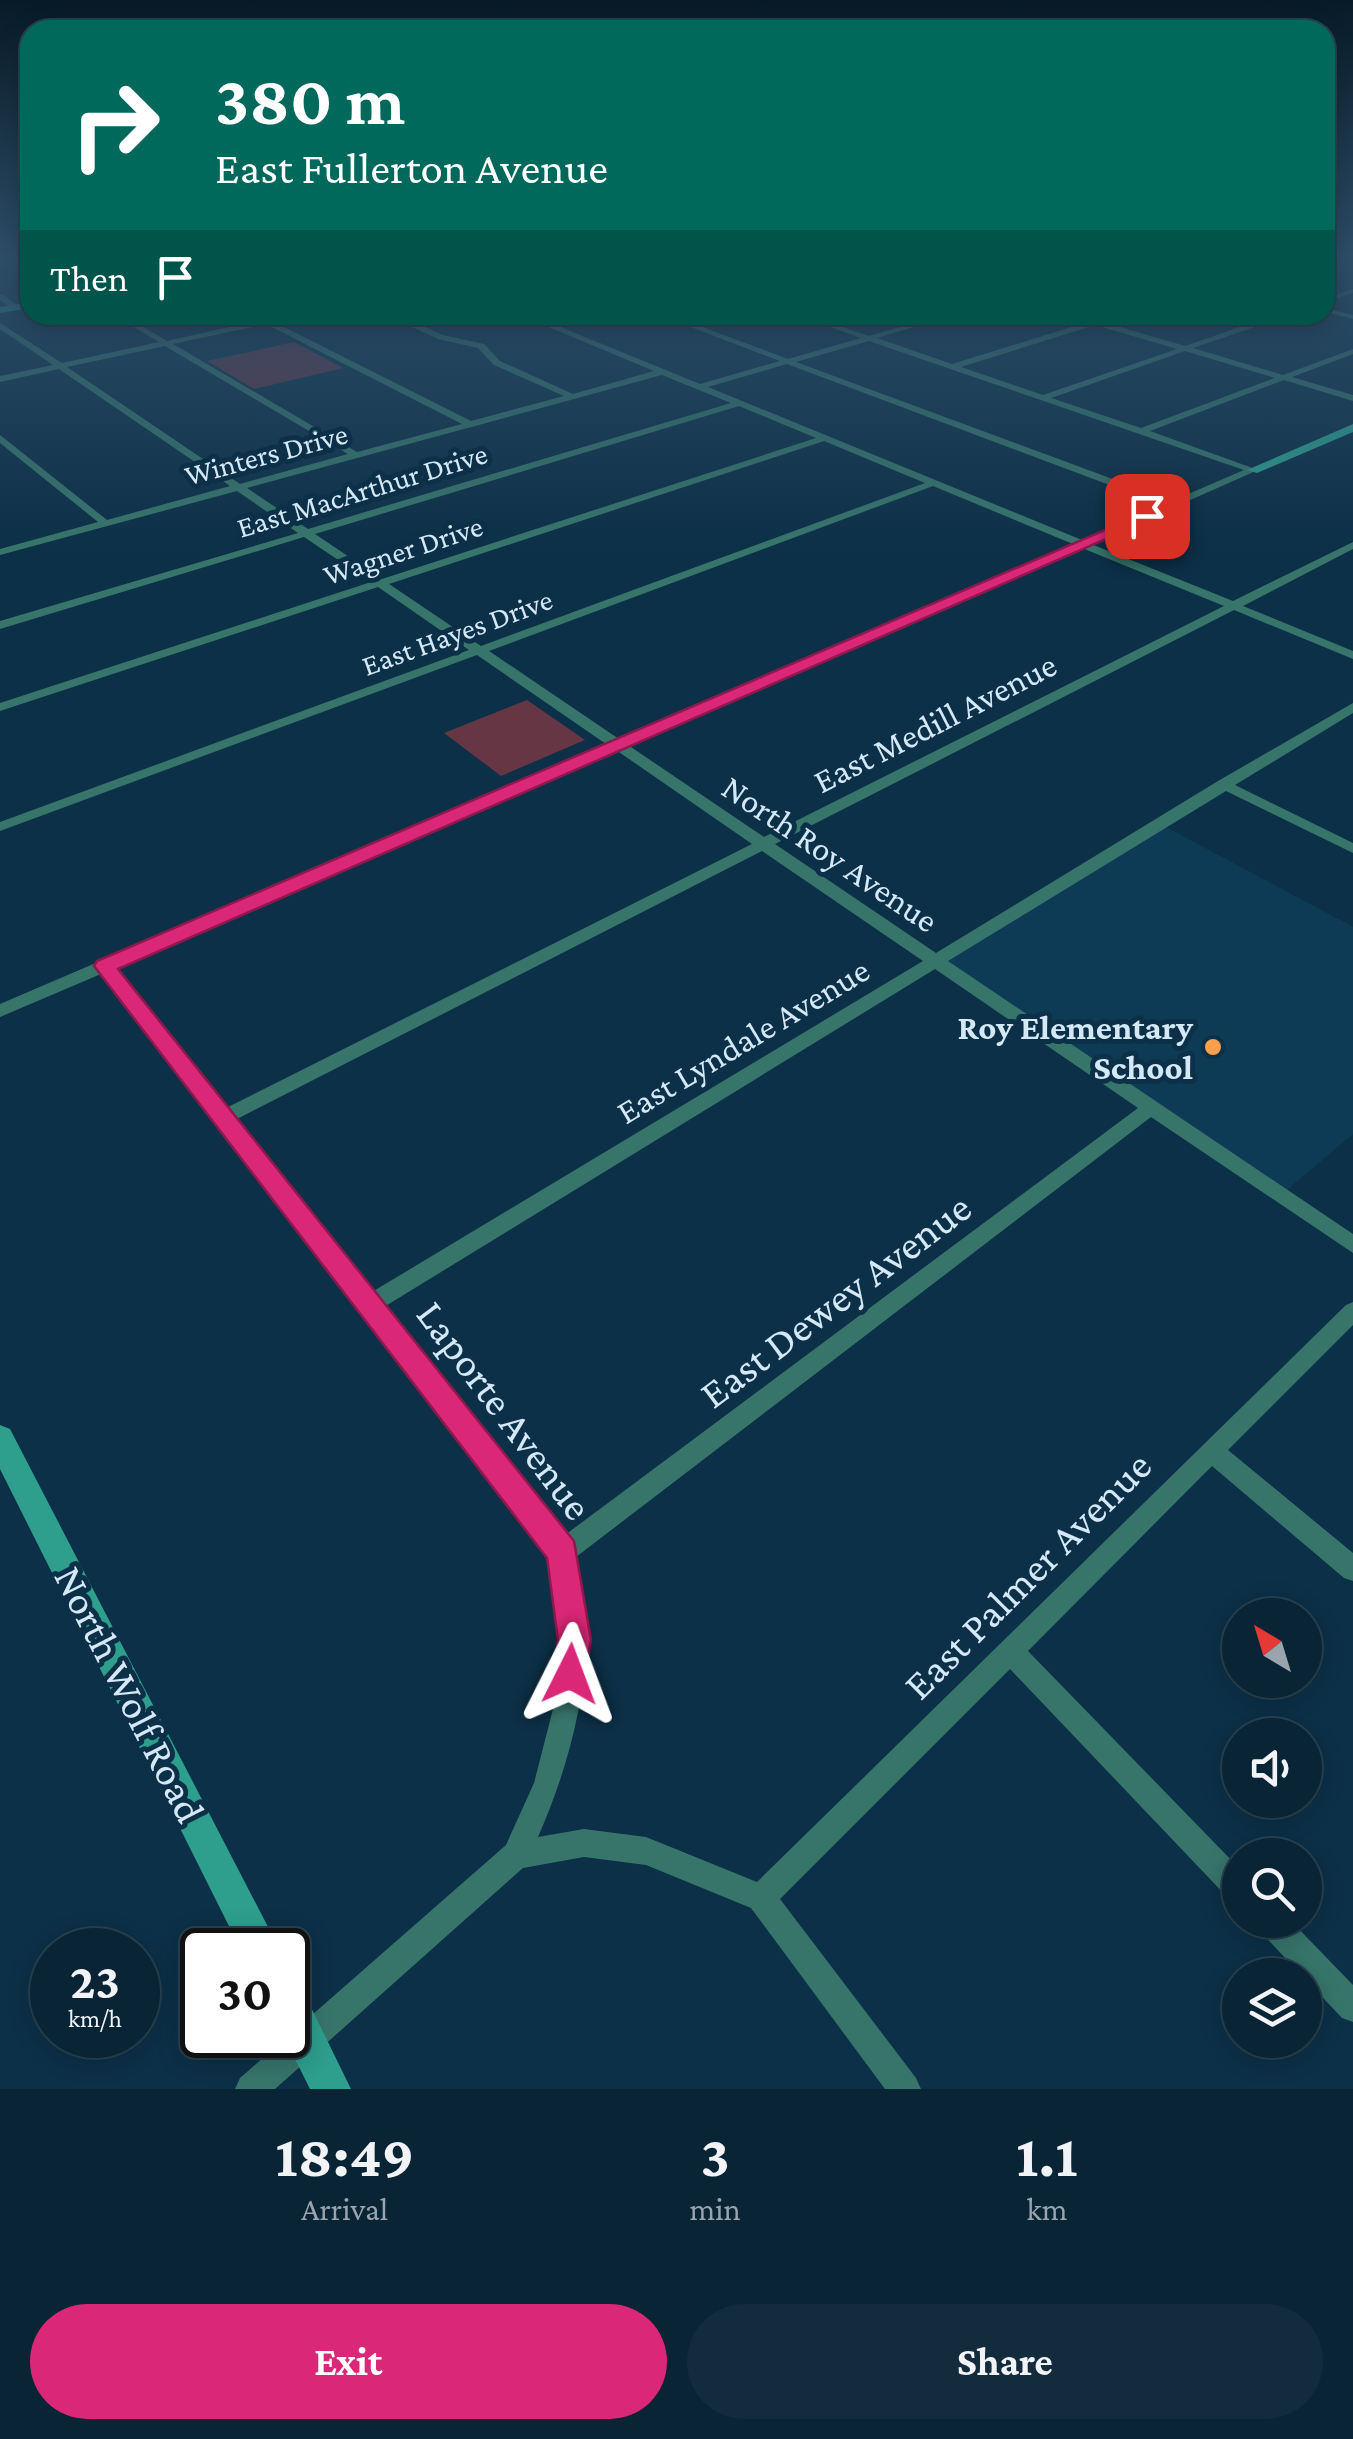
<!DOCTYPE html>
<html lang="en">
<head>
<meta charset="utf-8">
<style>
	:root { --surface:#092435; --page:#122c3d; --text:#f1f3f6; --muted:#99a4ad; --line:#294150; --accent:#db2777 }
	body { margin:0; font-family:"Crimson Pro",serif; background:var(--page); color:var(--text); height:100vh; display:flex; flex-direction:column; font-size:38px; white-space:nowrap }
	* { box-sizing:border-box; margin:0 }
	p { font-size:32px; color:var(--muted) }
	.icon { flex:none; width:55px; height:55px; fill:none; stroke:currentColor; stroke-width:2; stroke-linecap:round; stroke-linejoin:round }
	.map { position:relative; height:2089px; overflow:hidden }
	.panel { display:flex; flex-direction:column; background:var(--surface); flex:1 }
	.panel>* { flex:none }
	.hud { position:absolute; left:20px; top:20px; width:1315px; height:305px; border-radius:30px; box-shadow:0 5px 25px #0003,0 0 0 2px var(--line); background:#00695c; color:#fff; overflow:hidden }
	.needle { width:65px; rotate:322deg }
	.tools { position:absolute; left:1222px; top:1598px; display:grid; gap:20px }
	.tools a { display:grid; place-items:center; width:100px; height:100px; border-radius:50%; background:var(--surface); box-shadow:0 5px 25px #0003,0 0 0 2px var(--line); font-size:50px }
	.speed { position:absolute; left:30px; top:1928px; display:flex; gap:20px; font-size:50px; font-weight:700; text-align:center }
	.speed>* { display:grid; place-content:center; width:130px; height:130px; border-radius:50%; background:var(--surface); box-shadow:0 5px 25px #0003,0 0 0 2px var(--line); line-height:1 }
	.speed small { font-size:25px; font-weight:400 }
	.speed .limit { border:5px solid #111; border-radius:15px; background:#fff; color:#111 }
	.pin { position:absolute; display:grid; place-items:center; width:85px; height:85px; color:#fff; margin:-42px; border-radius:20px; box-shadow:0 5px 15px #0006 }
	.me { position:absolute; width:110px; margin:-55px; rotate:3deg; stroke-linejoin:round; filter:drop-shadow(0 0 8px #0008) }
	.turn { display:flex; align-items:center; gap:35px; height:210px; padding:0 30px; font-size:45px }
	.turn .icon { width:130px; height:130px; stroke-width:2.5 }
	.turn b { display:block; font-size:70px; line-height:85px }
	.then { display:flex; align-items:center; height:95px; padding:0 30px; background:#0003; gap:20px; font-size:38px }
	.eta { display:flex; justify-content:space-evenly; align-items:center; height:170px; text-align:center }
	.eta b { font-size:60px; font-weight:700; line-height:70px }
	.primary-button { display:flex; gap:20px; margin-top:auto; padding:20px 30px }
	.primary-button a { flex:1; height:115px; border-radius:60px; background:var(--accent); color:#fff; font-size:40px; font-weight:700; line-height:115px; text-align:center }
	.primary-button a+a { background:var(--page); color:var(--text) }
	.map>svg:first-child { display:block }
</style>
</head>
<body>
<div class="map">
<svg width="1353" height="2089" viewBox="0 0 1353 2089">
	<rect width="100%" height="100%" fill="#0c3047"/>
	<path fill="#0d3b55" d="M1166 827 1353 927V1134L1287 1190 945 960Z"/>
	<path fill="#663645" d="M294 342 343 368 254 389 207 361Z
		M527 700 585 740 501 776 444 733Z"/>
	<g fill="none" stroke-linecap="round" stroke-linejoin="round">
		<path fill="#37756b" fill-rule="evenodd" d="M1353 289V293L1325 302V298Z
			M0 295H3L20 307 13 309 0 300Z
			M1325 308 1353 315V319L1325 312Z
			M114 315H123L167 341 265 319 302 315 274 322 471 421 564 396 494 365 478 348 438 339 386 315H396L443 335 484 344 500 361 573 394 654 371 520 315H531L700 384 780 361 659 315H670L788 359 861 338 797 315H808L869 336 942 315H954L877 338 952 364 1110 315H1122L1103 322 1185 346 1275 315H1282V318L1193 348 1283 375 1353 349V354L1292 377 1353 395V401L1284 380 1150 431 1258 470 1091 544 1233 601 1353 542V549L1243 606 1353 651V659L1234 610 775 844 936 953 1218 781 1353 703V713L1235 785 1353 843V853L1226 791 948 961 1353 1234V1253L1151 1117 576 1557C580 1585 587 1615 586 1642 584 1710 565 1775 538 1837L584 1829 646 1837 757 1882 1346 1305 1353 1302V1325L1228 1450 1353 1553V1581L1344 1578 1212 1466 1028 1651 1240 1869V1904L1230 1900 1010 1669 780 1899 916 2078 921 2089H885L751 1908 646 1865 584 1857 523 1868 275 2089H235L240 2078 506 1845 534 1783 553 1709 561 1639 551 1557 101 974 0 1017V1004L606 744 477 655 0 831V822L469 650 378 587 0 711V703L371 582 304 537 0 629V621L298 533 237 491 0 555V549L98 522 0 443V435L107 520 230 486 59 369 0 382V376L53 365 0 329V323L62 363 159 342ZM266 324 462 424 357 452 173 344ZM1095 325 1177 349 1043 395 961 367ZM869 341 1244 470 1172 501 796 362ZM165 346 348 454 240 484 67 367ZM1185 351 1275 378 1141 428 1051 398ZM787 364 1163 505 1082 540 708 387ZM662 375 731 403 308 529 247 488ZM739 406 816 438 382 579 315 534ZM824 441 925 483 481 646 389 584ZM933 486 1073 544 619 739 489 651ZM1082 548 1224 606 764 837 628 745ZM616 750 752 844 226 1108 114 968ZM762 851 923 961 372 1292 235 1120ZM935 969 1138 1108 565 1535 384 1307Z
			M1254 1920H1290L1353 1985V2022L1342 2018 1305 1979V1975H1301L1259 1930Z"/>
		<path fill="#2e9e8d" fill-rule="evenodd" d="M30 302V308L0 313V307Z
			M1353 424V432L1257 473 1247 470Z
			M0 1425 10 1429 280 1950H241L0 1469Z
			M288 1983 302 1989 351 2089H310L283 2035H288Z"/>
	</g>
	<linearGradient id="sky" x2="0" y2="1"><stop stop-color="#071a27"/><stop offset="0.47" stop-color="#2e4e69"/><stop offset="1" stop-color="#2e4e69" stop-opacity="0"/></linearGradient>
	<rect width="1353" height="549" fill="url(#sky)"/>
	<path fill="#db2777" stroke="#8e194d" stroke-width="2.5" d="M1147 512 1152 513V519L118 969 574 1541 591 1640 582 1686 570 1691 558 1686 553 1674 558 1640 547 1558 94 966 97 961Z"/>
	<circle fill="#f9a04d" stroke="#0c3047" stroke-width="4" cx="1213" cy="1047" r="10"/>
	<g text-anchor="middle" dominant-baseline="central" stroke-width="10" stroke-linejoin="round" paint-order="stroke">
		<g font-size="30" fill="#d4e8f6" stroke="#0c3047">
			<text transform="translate(266 454) rotate(-15)">Winters Drive</text>
			<text transform="translate(362 490) rotate(-17)">East MacArthur Drive</text>
			<text transform="translate(403 550) rotate(-18)">Wagner Drive</text>
			<text transform="translate(457 632) rotate(-20)">East Hayes Drive</text>
		</g>
		<g font-size="35" fill="#d4e8f6" stroke="#0c3047">
			<text transform="translate(935 723) rotate(-27)">East Medill Avenue</text>
			<text transform="translate(830 854) rotate(34)">North Roy Avenue</text>
			<text transform="translate(743 1041) rotate(-31)">East Lyndale Avenue</text>
		</g>
		<g font-size="35" font-weight="bold" fill="#d4e8f6" stroke="#0c3047" text-anchor="end">
			<text x="1193" y="1027">Roy Elementary<tspan x="1193" dy="40">School</tspan></text>
		</g>
		<g font-size="42" fill="#d4e8f6" stroke="#0c3047">
			<text transform="translate(835 1300) rotate(-37)">East Dewey Avenue</text>
			<text transform="translate(505 1410) rotate(53)">Laporte Avenue</text>
			<text transform="translate(1027 1575) rotate(-45)">East Palmer Avenue</text>
			<text transform="translate(130 1694) rotate(63)">North Wolf Road</text>
		</g>
	</g>
</svg>
<div class="tools">
<a><svg class="needle" viewBox="-14 -14 28 28"><path d="M0-13l5 13h-10z" fill="#e53935"/><path d="M0 13l5-13h-10z" fill="#99a4ad"/></svg></a>
<a><svg class="icon" aria-label="sound" viewBox="0 0 24 24"><path d="M4 9h4l5-4v14l-5-4H4zM17 9q2 3 0 6"/></svg></a>
<a><svg class="icon" aria-label="search" viewBox="0 0 24 24"><circle cx="10" cy="10" r="6"/><path d="M15 15l6 6"/></svg></a>
<a><svg class="icon" aria-label="layers" viewBox="0 0 24 24"><path d="M12 4l9 5-9 5-9-5zM3 14l9 5 9-5"/></svg></a>
</div>
<div class="speed"><div>23<small>km/h</small></div><div class="limit">30</div></div>
<div class="pin" style="left:1147px;top:516px;background:#d93025"><svg class="icon" aria-label="arrive" viewBox="0 0 24 24"><path d="M6 21V4h12l-3 4 3 4H6"/></svg></div>
<svg class="me" style="left:570px;top:1674px" viewBox="-20 -20 40 40"><path d="M0-17L14 15 0 8-14 15z" fill="#db2777" stroke="#fff" stroke-width="4"/></svg>
<div class="hud">
<div class="turn"><svg class="icon" aria-label="right" viewBox="0 0 24 24"><path d="M7 20v-9h11M14 6l5 5-5 5"/></svg><div><b>380 m</b>East Fullerton Avenue</div></div>
<div class="then">Then<svg class="icon" aria-label="arrive" viewBox="0 0 24 24"><path d="M6 21V4h12l-3 4 3 4H6"/></svg></div>
</div>
</div>
<section class="panel">
<div class="eta">
<div><b>18:49</b><p>Arrival</p></div>
<div><b>3</b><p>min</p></div>
<div><b>1.1</b><p>km</p></div>
</div>
<div class="primary-button"><a>Exit</a><a>Share</a></div>
</section>
</body>
</html>
